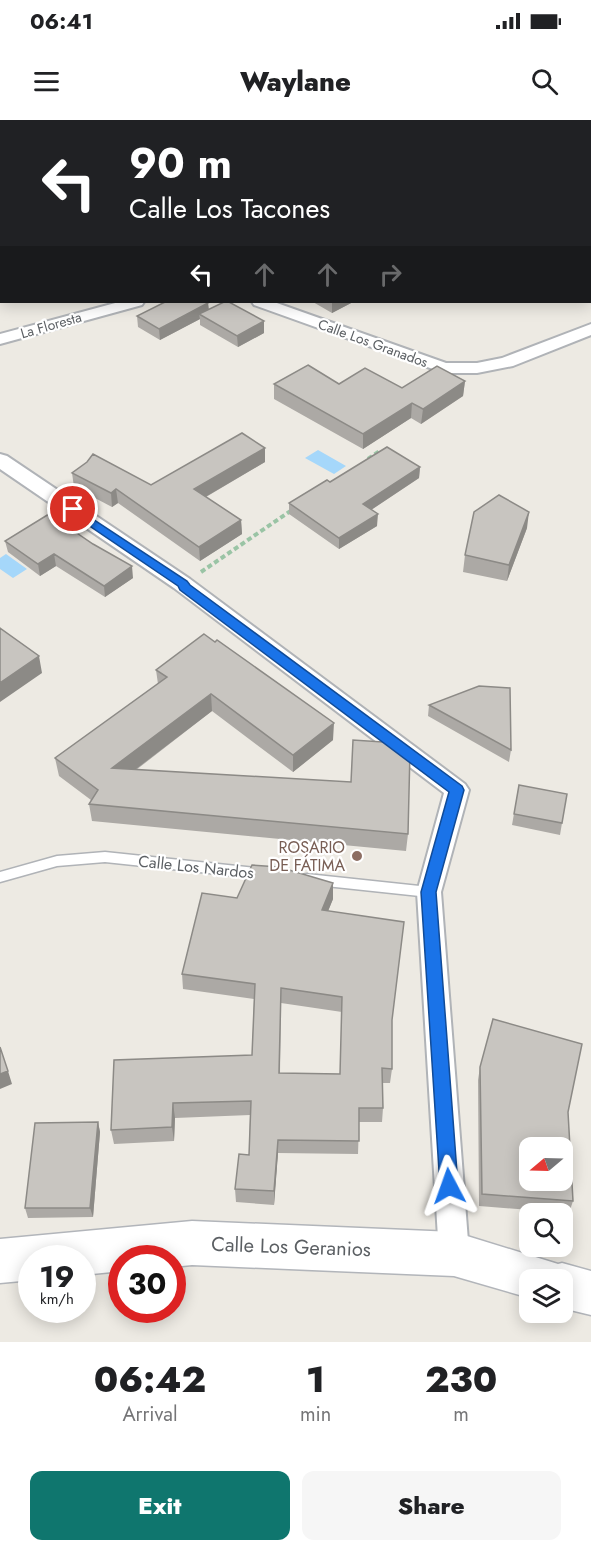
<!DOCTYPE html>
<html lang="en">
<head>
<meta charset="utf-8">
<style>
	:root { --surface:#fff; --page:#f6f6f6; --text:#202124; --muted:#757577; --accent:#0f766e }
	body { margin:0; font-family:Jost,sans-serif; background:var(--page); color:var(--text); height:100vh; display:flex; flex-direction:column; font-size:22px; white-space:nowrap }
	* { box-sizing:border-box; margin:0 }
	p { font-size:20px; color:var(--muted) }
	.icon { flex:none; width:33px; height:33px; fill:none; stroke:currentColor; stroke-width:2; stroke-linecap:round; stroke-linejoin:round }
	.map { position:relative; height:1222px; overflow:hidden }
	.side { display:flex; flex-direction:column; background:var(--surface); flex:1 }
	.side>* { flex:none }
	.guide { position:absolute; left:0px; top:0px; width:591px; height:183px; box-shadow:0 3px 15px #0003; background:#202124; color:#fff; overflow:hidden }
	.needle { width:39px; rotate:251deg }
	.tools { position:absolute; left:519px; top:1017px; display:grid; gap:12px }
	.tools a { display:grid; place-items:center; width:54px; height:54px; border-radius:12px; background:var(--surface); box-shadow:0 3px 15px #0003; font-size:30px }
	.speed { position:absolute; left:18px; top:1125px; display:flex; gap:12px; font-size:30px; font-weight:700; text-align:center }
	.speed>* { display:grid; place-content:center; width:78px; height:78px; border-radius:50%; background:var(--surface); box-shadow:0 3px 15px #0003; line-height:1 }
	.speed small { font-size:15px; font-weight:400 }
	.speed .limit { border:9px solid #d22; background:#fff; color:#111 }
	.pin { position:absolute; display:grid; place-items:center; width:51px; height:51px; color:#fff; margin:-26px; border:3px solid #fff; border-radius:50%; box-shadow:0 2px 6px #0007 }
	.me { position:absolute; width:66px; margin:-33px; rotate:356deg; stroke-linejoin:round; filter:drop-shadow(0 0 4px #0008) }
	.turn { display:flex; align-items:center; gap:21px; height:126px; padding:0 30px; font-size:27px }
	.turn .icon { width:78px; height:78px; stroke-width:2.5 }
	.turn b { display:block; font-size:42px; line-height:51px }
	.lanes { display:flex; align-items:center; height:57px; padding:0 30px; background:#0003; justify-content:center; gap:30px; direction:ltr }
	.lanes .off { opacity:.35 }
	.eta { display:flex; justify-content:space-evenly; align-items:center; height:102px; text-align:center }
	.eta b { font-size:36px; font-weight:800; line-height:42px }
	.cta { display:flex; gap:12px; margin-top:auto; padding:12px 30px }
	.cta a { flex:1; height:69px; border-radius:12px; background:var(--accent); color:#fff; font-size:24px; font-weight:800; line-height:69px; text-align:center }
	.cta a+a { background:var(--page); color:var(--text) }
	.status { display:flex; justify-content:space-between; align-items:center; height:42px; padding:0 30px; background:var(--surface); direction:ltr }
	.status svg { height:16px; fill:currentColor }
	header { display:flex; justify-content:space-between; align-items:center; height:78px; padding:0 30px; background:var(--surface); font-size:27px; font-weight:800 }
	.map>svg:first-child { display:block }
</style>
</head>
<body>
<div class="status"><b>06:41</b><svg viewBox="0 0 49 12"><path d="M0 12V9h3v3zM5 12V6h3v6zM10 12V3h3v9zM15 12V0h3v12zM26 1h20v11H26zM47 4h2v5h-2z"/></svg></div>
<header><svg class="icon" aria-label="menu" viewBox="0 0 24 24"><path d="M4 6h16M4 12h16M4 18h16"/></svg>Waylane<svg class="icon" aria-label="search" viewBox="0 0 24 24"><circle cx="10" cy="10" r="6"/><path d="M15 15l6 6"/></svg></header>
<div class="map">
<svg width="591" height="1222" viewBox="0 0 591 1222">
	<rect width="100%" height="100%" fill="#edeae3"/>
	<path fill="#a5d7fa" d="M318 330 346 346 334 354 305 338Z
		M6 434 27 449 13 458 0 449V438Z"/>
	<g fill="none" stroke-linecap="round" stroke-linejoin="round">
		<defs>
			<path id="lane" d="M105 732 265 749 270 750 272 754 270 758 265 759 105 742 57 746 0 762V752L57 736Z
				M307 754 429 767 434 768 436 772 434 776 429 777 307 764 302 763 300 759 302 755Z"/>
			<path id="street" d="M6 0H20L22 2H7Z
				M99 0H116L97 2Z
				M359 0H374L357 2Z
				M119 182H144L142 185 0 224V214Z
				M252 182H274L446 243H477L502 238 591 204V215L513 246 477 253H444L254 185Z
				M0 334 7 336 190 459 465 664 469 670 441 772 469 1134 465 1145 454 1149 443 1145 439 1134 417 772 444 673 174 468 0 349Z"/>
			<path id="secondary" d="M192 1101 454 1112 558 1144 562 1143 591 1151V1195L562 1188V1160H530V1178L454 1156 192 1145 172 1147V1138H122V1151L82 1155V1138H32V1160L0 1163V1119Z"/>
		</defs>
		<use href="#lane" stroke="#b0b3b7" stroke-width="3"/>
		<use href="#street" stroke="#b0b3b7" stroke-width="4"/>
		<use href="#secondary" stroke="#b2b5ba" stroke-width="3"/>
		<path stroke="#9ac4a5" stroke-width="4" stroke-dasharray="5 3" stroke-linecap="butt" d="M368 339 381 330
			M201 452 292 390"/>
		<use href="#lane" fill="#fff" fill-rule="evenodd"/>
		<use href="#street" fill="#fff" fill-rule="evenodd"/>
		<use href="#secondary" fill="#fff" fill-rule="evenodd"/>
	</g>
	<path fill="#aca9a5" fill-rule="evenodd" d="M313 182H353L332 193Z
		M208 183 209 189 264 213 238 227 200 205V199L160 220 138 207 137 196Z
		M465 261 463 276 421 304 411 298 363 329 274 279V264H339L402 268Z
		M265 328V342L206 377 241 400 242 414 200 441 118 383 112 387 74 367 72 353 151 365Z
		M420 347 419 358 371 390 377 406 339 429 289 394V383L330 362Z
		M49 394 133 458 105 477 56 446 40 456 8 432 5 421Z
		M527 408 507 461 463 452 465 435Z
		M156 550 333 620 293 652 212 591 136 650 408 714 406 731 92 701 89 684 91 680 59 656 55 638 158 564Z
		M429 585 511 630 509 642 428 596Z
		M519 665 562 703 560 715 512 705Z
		M333 763V779L328 791 392 904V949L390 963H382L383 988 382 1002H359L358 1034 278 1033 274 1085 236 1082 235 1069 249 1035 250 995 175 998 174 1021 114 1024 111 1010 252 935 254 879 183 869 182 854 237 778ZM281 883 342 892 340 954 280 953Z
		M480 947 568 992 573 1081 569 1093 479 1086 478 960Z
		M98 1002 100 1012 93 1097 28 1098 25 1088Z"/>
	<path fill="#8c8a86" d="M332 182H353L332 193Z
		M208 183 209 195 199 194 200 199 160 220 159 209Z
		M264 201V213L238 227 237 216Z
		M465 261 463 276 421 304 423 289Z
		M412 283 411 298 363 329V314Z
		M265 328V342L195 383 194 369Z
		M420 347 419 358 362 396 363 384Z
		M116 369 118 383 112 387 111 373Z
		M529 392 527 408 507 461 509 445Z
		M378 394 377 406 339 429V418Z
		M241 400 242 414 200 441 199 427Z
		M54 434 56 446 40 456 38 444Z
		M132 446 133 458 105 477 104 466Z
		M39 536 42 553 0 582V563Z
		M211 574 212 591 115 665 112 648Z
		M334 603 333 620 293 652V635Z
		M333 763V779L322 806V790Z
		M8 951 12 964 0 969V954Z
		M173 983 175 998 174 1021 172 1007Z
		M98 1002 100 1012 93 1097 90 1088Z
		M278 1020V1033L274 1085V1071Z"/>
	<path fill="#c8c5c0" stroke="#8c8a86" stroke-width="1.5" fill-rule="evenodd" d="M157 0H227L229 2H164Z
		M409 0H472L475 2H406Z
		M0 90H2V131L0 130Z
		M165 182H205L208 183 159 209 137 196Z
		M224 182H229L264 201 237 216 199 194Z
		M308 245 339 264 365 248 402 268 437 246 465 261 423 289 412 283 363 314 274 264Z
		M242 313 265 328 194 369 241 400 199 427 116 369 111 373 72 353 87 342 93 334 151 365Z
		M387 327 420 347 363 384 378 394 339 418 289 383 327 360 330 362Z
		M499 375 529 392 509 445 465 435 474 392Z
		M49 394 93 424 132 446 104 466 54 434 38 444 5 421Z
		M0 508 39 536 0 563Z
		M204 514 215 522 217 520 334 603 293 635 211 574 112 648 351 662 353 620 398 623 410 631 408 714 89 684 98 670 55 638 167 557 156 550Z
		M479 566 510 568 511 630 429 585Z
		M519 665 567 674 562 703 514 694Z
		M252 745 279 747 333 763 322 790 404 802 392 900V949L382 948 383 988H359V1021L278 1020 274 1071 235 1069 239 1034 249 1035 251 981 173 983 172 1007 111 1010 114 940 252 935 255 864 182 854 202 773 237 778ZM281 868 342 877 340 954 279 953Z
		M493 899 582 924 568 992 573 1081 482 1074 480 947ZM530 1028H562V1060H530Z
		M0 927 8 951 0 954Z
		M98 1002 90 1088H25L35 1003Z"/>
	<path fill="#1a73e8" stroke="#114b97" stroke-width="1.5" d="M73 386 187 461 190 465 462 666 464 670 436 772 458 1066 455 1072 449 1074 443 1072 440 1066 421 772 449 672 180 470 178 466 69 392V387Z"/>
	<circle fill="#8d6e63" stroke="#fff" stroke-width="2" cx="357" cy="736" r="6"/>
	<g text-anchor="middle" dominant-baseline="central" stroke-width="4.5" stroke-linejoin="round" paint-order="stroke">
		<g font-size="14" fill="#5b5f63" stroke="#fff">
			<text transform="translate(51 205) rotate(-16)">La Floresta</text>
			<text transform="translate(373 223) rotate(20)">Calle Los Granados</text>
		</g>
		<g font-size="16" fill="#785e54" stroke="#fff" text-anchor="end">
			<text x="345" y="727">ROSARIO<tspan x="345" dy="18">DE FÁTIMA</tspan></text>
		</g>
		<g font-size="16" fill="#5b5f63" stroke="#fff">
			<text transform="translate(196 747) rotate(6)">Calle Los Nardos</text>
		</g>
		<g font-size="20" fill="#5b5f63" stroke="#fff">
			<text transform="translate(291 1127) rotate(2)">Calle Los Geranios</text>
		</g>
	</g>
</svg>
<div class="tools">
<a><svg class="needle" viewBox="-14 -14 28 28"><path d="M0-13l5 13h-10z" fill="#e53935"/><path d="M0 13l5-13h-10z" fill="#757577"/></svg></a>
<a><svg class="icon" aria-label="search" viewBox="0 0 24 24"><circle cx="10" cy="10" r="6"/><path d="M15 15l6 6"/></svg></a>
<a><svg class="icon" aria-label="layers" viewBox="0 0 24 24"><path d="M12 4l9 5-9 5-9-5zM3 14l9 5 9-5"/></svg></a>
</div>
<div class="speed"><div>19<small>km/h</small></div><div class="limit">30</div></div>
<div class="pin" style="left:73px;top:389px;background:#d93025"><svg class="icon" aria-label="arrive" viewBox="0 0 24 24"><path d="M6 21V4h12l-3 4 3 4H6"/></svg></div>
<svg class="me" style="left:449px;top:1066px" viewBox="-20 -20 40 40"><path d="M0-17L14 15 0 8-14 15z" fill="#1a73e8" stroke="#fff" stroke-width="4"/></svg>
<div class="guide">
<div class="turn"><svg class="icon" aria-label="left" viewBox="0 0 24 24"><path d="M17 20v-9H6M10 6l-5 5 5 5"/></svg><div><b>90 m</b>Calle Los Tacones</div></div>
<div class="lanes"><svg class="icon" aria-label="left" viewBox="0 0 24 24"><path d="M17 20v-9H6M10 6l-5 5 5 5"/></svg><svg class="icon off" aria-label="ahead" viewBox="0 0 24 24"><path d="M12 20V5M6 11l6-6 6 6"/></svg><svg class="icon off" aria-label="ahead" viewBox="0 0 24 24"><path d="M12 20V5M6 11l6-6 6 6"/></svg><svg class="icon off" aria-label="right" viewBox="0 0 24 24"><path d="M7 20v-9h11M14 6l5 5-5 5"/></svg></div>
</div>
</div>
<section class="side">
<div class="eta">
<div><b>06:42</b><p>Arrival</p></div>
<div><b>1</b><p>min</p></div>
<div><b>230</b><p>m</p></div>
</div>
<div class="cta"><a>Exit</a><a>Share</a></div>
</section>
</body>
</html>
